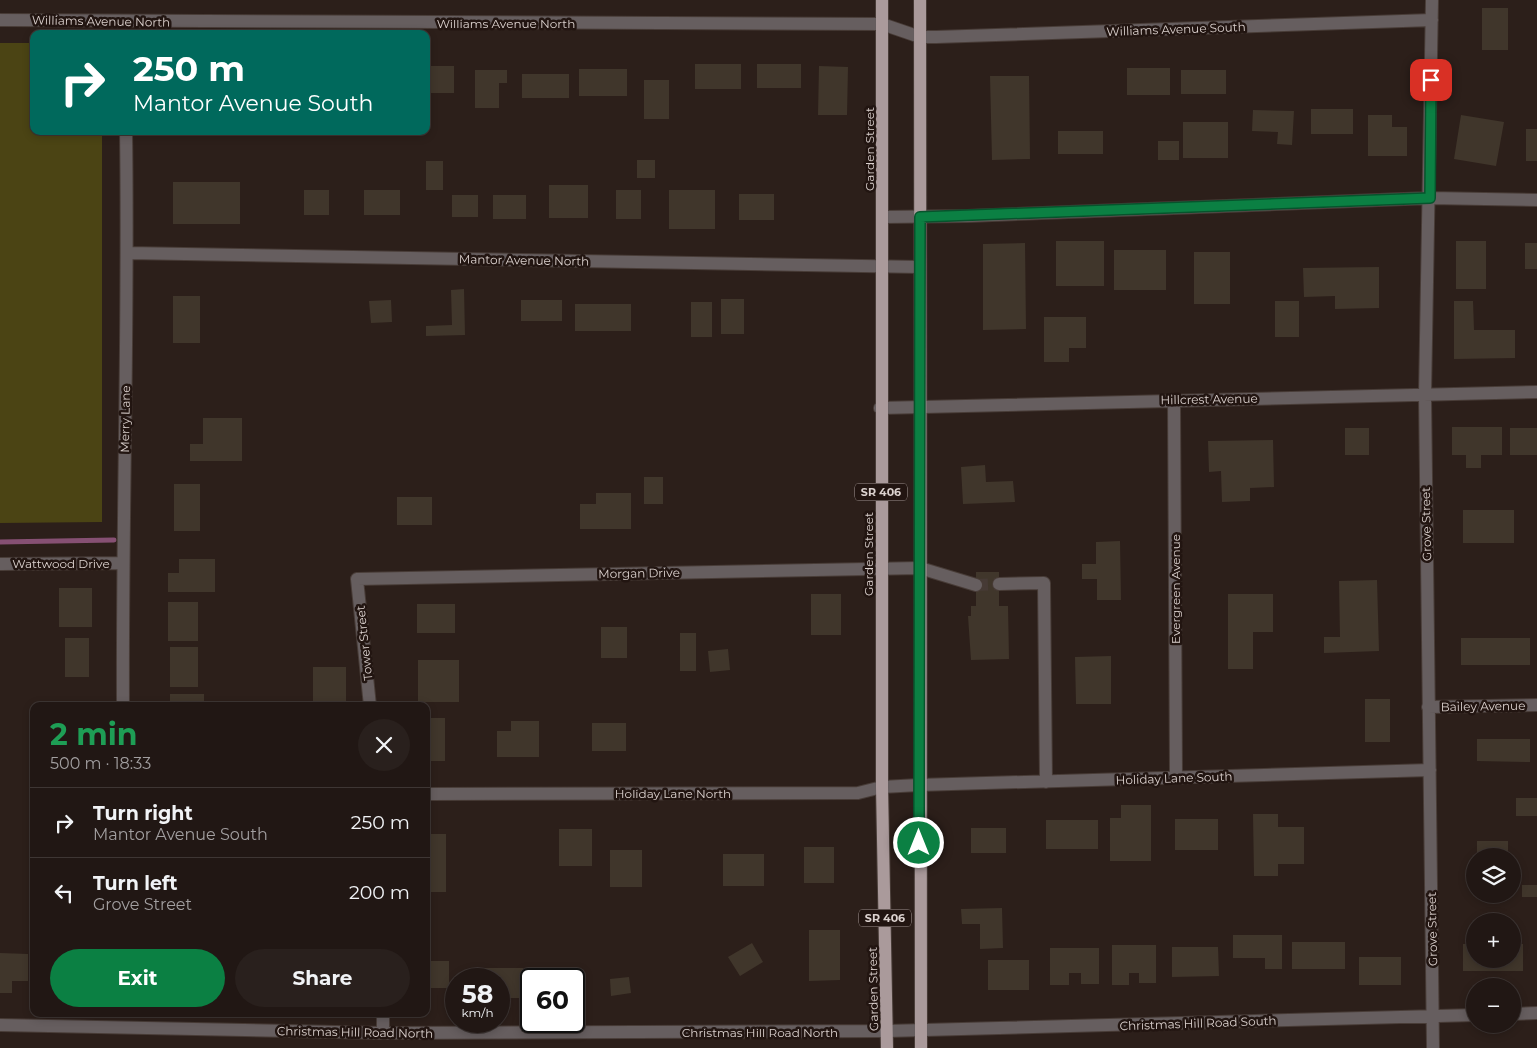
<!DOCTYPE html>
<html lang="en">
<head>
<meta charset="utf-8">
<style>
	:root { --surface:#211714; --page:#29201d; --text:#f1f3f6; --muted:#a29fa0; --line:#3e3634; --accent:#0b8043 }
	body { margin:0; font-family:Montserrat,sans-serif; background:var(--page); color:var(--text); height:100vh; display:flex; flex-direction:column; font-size:19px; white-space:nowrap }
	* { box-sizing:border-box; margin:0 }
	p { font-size:16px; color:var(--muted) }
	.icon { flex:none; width:28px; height:28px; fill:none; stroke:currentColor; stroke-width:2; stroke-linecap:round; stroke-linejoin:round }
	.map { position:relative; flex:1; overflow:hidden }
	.sheet { position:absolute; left:30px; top:702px; width:400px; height:315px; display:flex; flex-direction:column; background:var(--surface); border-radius:10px; box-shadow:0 2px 8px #0003,0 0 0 1px var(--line) }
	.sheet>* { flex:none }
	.hud { position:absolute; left:30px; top:30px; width:400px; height:105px; border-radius:10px; box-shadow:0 2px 8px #0003,0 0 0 1px var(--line); background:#00695c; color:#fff; overflow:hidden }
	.tools { position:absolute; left:1466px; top:848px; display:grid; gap:10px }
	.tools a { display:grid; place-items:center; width:55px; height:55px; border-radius:50%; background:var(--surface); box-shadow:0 2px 8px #0003,0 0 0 1px var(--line); font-size:25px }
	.speed { position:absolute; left:445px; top:968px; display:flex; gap:10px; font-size:25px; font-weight:700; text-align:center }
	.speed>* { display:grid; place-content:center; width:65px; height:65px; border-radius:50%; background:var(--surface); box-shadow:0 2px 8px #0003,0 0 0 1px var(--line); line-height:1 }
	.speed small { font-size:12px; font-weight:400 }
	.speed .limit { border:2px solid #111; border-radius:8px; background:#fff; color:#111 }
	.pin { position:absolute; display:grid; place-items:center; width:42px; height:42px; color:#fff; margin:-21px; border-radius:10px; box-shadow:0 2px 8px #0006 }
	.me { position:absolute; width:55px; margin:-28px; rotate:0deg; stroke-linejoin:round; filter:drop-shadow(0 0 4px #0008) }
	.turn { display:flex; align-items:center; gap:18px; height:105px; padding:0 20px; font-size:22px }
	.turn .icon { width:65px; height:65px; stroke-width:2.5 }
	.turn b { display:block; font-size:35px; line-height:42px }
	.round { display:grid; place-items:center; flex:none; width:52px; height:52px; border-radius:26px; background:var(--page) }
	.summary { display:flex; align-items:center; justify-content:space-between; height:85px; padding:0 20px }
	h1 { font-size:30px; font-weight:700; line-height:38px; color:#1e9e55 }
	.primary-button { display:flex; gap:10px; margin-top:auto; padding:10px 20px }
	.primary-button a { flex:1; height:58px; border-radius:30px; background:var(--accent); color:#fff; font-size:20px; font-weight:700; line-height:58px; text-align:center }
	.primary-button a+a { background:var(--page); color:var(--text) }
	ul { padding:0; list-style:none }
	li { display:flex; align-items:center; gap:15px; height:70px; padding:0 20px; border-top:1px solid var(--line) }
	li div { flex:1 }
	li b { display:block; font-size:19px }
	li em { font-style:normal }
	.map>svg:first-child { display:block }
</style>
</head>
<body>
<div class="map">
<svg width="1537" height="1048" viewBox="0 0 1537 1048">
	<rect width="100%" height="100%" fill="#2c1f1a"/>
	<path fill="#4b4414" d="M0 43H34V131H102V522L0 523Z"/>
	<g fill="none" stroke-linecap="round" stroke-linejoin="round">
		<path stroke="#865073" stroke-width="5" d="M0 542 114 540"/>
	</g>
	<path fill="#40362b" d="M1482 8H1508V50H1482Z
		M695 64H741V89H695Z
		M757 64H801V88H757Z
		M426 66H454V93H426Z
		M819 66 848 67 847 115H818Z
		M1127 68H1170V95H1127Z
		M579 69H627V96H579Z
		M475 70H507V83H499V108H475Z
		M1181 70H1226V94H1181Z
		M522 74H569V98H522Z
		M990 76H1029L1030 159 992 160Z
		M644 80H669V119H644Z
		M1311 109H1353V134H1311Z
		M1253 110 1294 111 1292 145 1277 144 1278 132 1252 131Z
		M1368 115H1392V127H1407V156H1368Z
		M1461 115 1504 122 1496 166 1454 159Z
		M1183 122H1228V158H1183Z
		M1526 129H1537V161H1526Z
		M1058 131H1103V154H1058Z
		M1158 141H1179V160H1158Z
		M637 160H655V178H637Z
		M426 161H443V190H426Z
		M173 182H240V224H173Z
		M549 185H588V218H549Z
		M304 190H329V215H304Z
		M364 190H400V215H364Z
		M616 190H641V219H616Z
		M669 190H715V229H669Z
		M739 194H774V220H739Z
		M452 195H478V217H452Z
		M493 195H526V219H493Z
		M1056 241H1104V286H1056Z
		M1456 241H1486V289H1456Z
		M1025 243 1026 329 983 330V244Z
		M1525 243H1537V269H1525Z
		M1114 250H1166V290H1114Z
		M1194 252H1230V304H1194Z
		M1379 267V308L1335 309V296L1304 297 1303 268Z
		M464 289 465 335 426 336V326L452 325 451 290Z
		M173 296H200V343H173Z
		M721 299H744V334H721Z
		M391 300 392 322 371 323 369 301Z
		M521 300H562V321H521Z
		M1275 301H1299V337H1275Z
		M1454 301H1473L1474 330H1515V358L1454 359Z
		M691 302H712V337H691Z
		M575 304H631V331H575Z
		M1044 317H1086V348H1069V362H1044Z
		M203 418H242V461H190V444H203Z
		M1452 427H1502V455H1481V468H1466V455H1452Z
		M1345 428H1369V455H1345Z
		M1510 428H1537V455H1510Z
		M1273 440 1274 487 1250 488V501L1222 502 1221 471 1209 472 1208 441Z
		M985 465 986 482 1013 481 1015 502 963 504 961 467Z
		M644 477H663V504H644Z
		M174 484H200V531H174Z
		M596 493H631V529H580V504H596Z
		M397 497H432V525H397Z
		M1463 510H1514V543H1463Z
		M1120 541 1121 600H1097V579H1082V564H1096V542Z
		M179 559H215V592H168V573H179Z
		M976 572H999V606H1008L1009 659 971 660 968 616H971V606H976Z
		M1377 580 1379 651 1324 653V637H1340L1339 581Z
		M59 588H92V627H59Z
		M811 594H841V635H811Z
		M1228 594H1273V632H1253V669H1228Z
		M168 602H198V641H168Z
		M417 604H455V633H417Z
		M601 627H627V658H601Z
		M680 633H696V671H680Z
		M65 638H89V677H65Z
		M1461 638H1530V665H1461Z
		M170 647H198V687H170Z
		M728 649 730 670 710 672 708 651Z
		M1111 656V704H1076L1075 657Z
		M418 660H459V702H418Z
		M313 667H346V706H313Z
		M170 694H204V706H170Z
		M1365 699H1390V742H1365Z
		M426 718H445V761H426Z
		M511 721H539V757H497V731H511Z
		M592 723H626V751H592Z
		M1477 739H1530V762L1477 761Z
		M1516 798H1537V816H1516Z
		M1121 805H1151V861H1110V818H1121Z
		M1253 814H1278V827H1304V864H1278V876H1254Z
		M1175 819H1218V850H1175Z
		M1046 820H1098V849H1046Z
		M971 828H1006V853H971Z
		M559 829H592V866H559Z
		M426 834H446V892H426Z
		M1477 841H1508V856H1477Z
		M804 847H834V883H804Z
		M610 850H642V887H610Z
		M723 854H764V886H723Z
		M1522 885H1537V897H1522Z
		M1002 908 1003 948 980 949V924H962L961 909Z
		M809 930H840V980L809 981Z
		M1233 935H1282V969H1265V958H1233Z
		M1292 942H1345V969H1292Z
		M752 943 763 962 740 976 728 957Z
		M1463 944H1475V959H1512V944H1523V971H1463Z
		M1112 945H1156V983H1139V973H1129V985H1112Z
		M1172 947H1218L1219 976 1172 977Z
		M1050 948H1099V984H1081V973H1069V985H1050Z
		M0 953 28 954V981H12V993H0Z
		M1359 957H1401V985H1359Z
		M988 960H1029V990H988Z
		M426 961H449V988H426Z
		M484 968H523V998H499V979H484Z
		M629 977 631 993 611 996 610 979Z"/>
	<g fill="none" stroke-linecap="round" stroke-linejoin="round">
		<path stroke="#463a35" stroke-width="12" stroke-dasharray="12 6" stroke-linecap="butt" d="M976 585 999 584"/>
		<defs>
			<path id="minor" d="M1432 0 1425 395 1433 1048
				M0 20 882 24 920 37H936L1432 20
				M883 217 967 216 1430 198 1537 200
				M128 253 920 267
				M1174 400 1176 777
				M880 408 1537 392
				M0 564 122 563
				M999 584 1044 583 1046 782
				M123 706C122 515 129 323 126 131
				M370 706 357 579 920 568 976 585
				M1428 707 1537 705
				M426 794 858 793 882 787 919 785 1430 770
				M383 1014V1033
				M1512 1014 1537 1013
				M0 1025 383 1033 887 1031 1475 1015"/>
			<path id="major" d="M882 0V787L887 1048
				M920 0 921 1048"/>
		</defs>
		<use href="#minor" stroke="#483c37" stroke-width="14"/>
		<use href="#major" stroke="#483c37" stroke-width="14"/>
		<use href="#minor" stroke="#665e5f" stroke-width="12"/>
		<use href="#major" stroke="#aa9a9b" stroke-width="12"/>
	</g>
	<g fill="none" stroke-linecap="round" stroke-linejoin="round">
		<defs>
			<path id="route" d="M919 843 920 217 1430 198 1431 80"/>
		</defs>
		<use href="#route" stroke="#07532c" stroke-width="12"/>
		<use href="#route" stroke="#0b8043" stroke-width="9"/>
	</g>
	<g text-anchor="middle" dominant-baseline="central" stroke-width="5" stroke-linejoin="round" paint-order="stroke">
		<g fill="#221511" stroke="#a49996" stroke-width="1">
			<rect x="855" y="483.5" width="52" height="17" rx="4"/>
			<rect x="859" y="909.5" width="52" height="17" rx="4"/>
		</g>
		<g font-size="11" font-weight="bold" fill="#dcd2cf">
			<text x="881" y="492">SR 406</text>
			<text x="885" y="918">SR 406</text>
		</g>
		<g font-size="12" fill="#dcd2cf" stroke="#221511">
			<text transform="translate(101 21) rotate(1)">Williams Avenue North</text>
			<text x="506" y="23">Williams Avenue North</text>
			<text transform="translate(1176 29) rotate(-2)">Williams Avenue South</text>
			<text transform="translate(869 149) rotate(-90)">Garden Street</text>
			<text transform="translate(524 260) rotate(1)">Mantor Avenue North</text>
			<text transform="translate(1209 399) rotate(-1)">Hillcrest Avenue</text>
			<text transform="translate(125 419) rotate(-89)">Merry Lane</text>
			<text transform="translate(1426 524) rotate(-91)">Grove Street</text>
			<text transform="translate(868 554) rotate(-90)">Garden Street</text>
			<text x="61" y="563">Wattwood Drive</text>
			<text transform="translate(639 573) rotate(-1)">Morgan Drive</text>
			<text transform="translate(1175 589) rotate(-90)">Evergreen Avenue</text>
			<text transform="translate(364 643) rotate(-96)">Tower Street</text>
			<text transform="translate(1483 706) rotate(-1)">Bailey Avenue</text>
			<text transform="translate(1174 778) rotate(-2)">Holiday Lane South</text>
			<text x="673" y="793">Holiday Lane North</text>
			<text transform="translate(1432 929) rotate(-91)">Grove Street</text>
			<text transform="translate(873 989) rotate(-91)">Garden Street</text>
			<text transform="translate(1198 1023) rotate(-2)">Christmas Hill Road South</text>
			<text transform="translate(355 1032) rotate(1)">Christmas Hill Road North</text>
			<text x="760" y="1032">Christmas Hill Road North</text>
		</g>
	</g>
</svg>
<div class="tools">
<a><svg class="icon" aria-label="layers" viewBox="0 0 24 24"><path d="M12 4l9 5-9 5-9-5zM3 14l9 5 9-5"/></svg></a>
<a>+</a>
<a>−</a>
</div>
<div class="speed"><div>58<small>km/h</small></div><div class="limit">60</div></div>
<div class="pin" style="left:1431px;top:80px;background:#d93025"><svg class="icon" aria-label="arrive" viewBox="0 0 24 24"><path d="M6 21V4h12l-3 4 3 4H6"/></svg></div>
<svg class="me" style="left:919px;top:843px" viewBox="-20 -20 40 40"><circle r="17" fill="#0b8043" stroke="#fff" stroke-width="3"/><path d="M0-11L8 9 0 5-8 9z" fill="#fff"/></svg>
<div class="hud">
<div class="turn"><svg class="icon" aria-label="right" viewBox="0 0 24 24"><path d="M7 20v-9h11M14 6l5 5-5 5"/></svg><div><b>250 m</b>Mantor Avenue South</div></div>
</div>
<section class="sheet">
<div class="summary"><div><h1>2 min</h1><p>500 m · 18:33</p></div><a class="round"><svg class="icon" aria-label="close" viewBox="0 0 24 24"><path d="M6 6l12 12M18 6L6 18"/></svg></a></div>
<ul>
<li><svg class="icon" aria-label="right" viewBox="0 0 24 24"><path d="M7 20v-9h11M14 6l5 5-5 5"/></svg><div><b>Turn right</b><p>Mantor Avenue South</p></div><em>250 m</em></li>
<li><svg class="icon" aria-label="left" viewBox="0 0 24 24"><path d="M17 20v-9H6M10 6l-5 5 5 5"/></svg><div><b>Turn left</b><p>Grove Street</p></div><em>200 m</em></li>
</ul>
<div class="primary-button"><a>Exit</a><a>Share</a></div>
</section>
</div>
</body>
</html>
